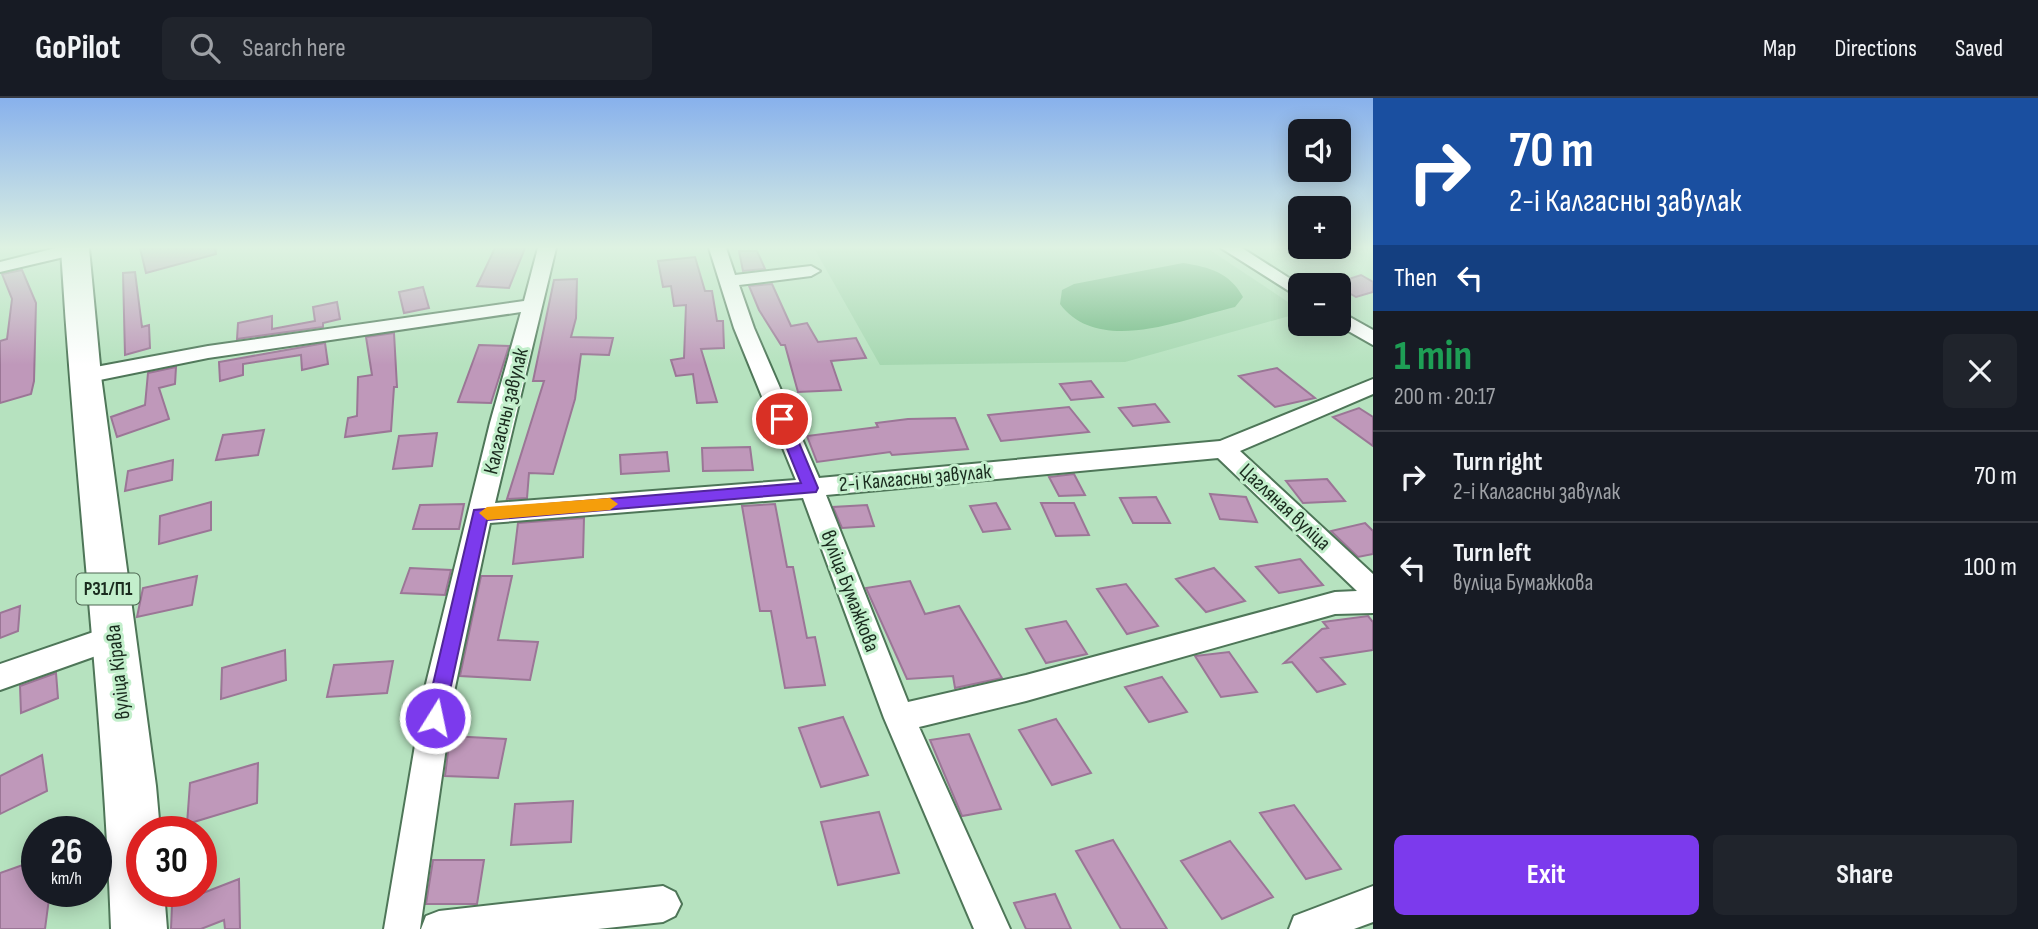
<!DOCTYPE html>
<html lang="en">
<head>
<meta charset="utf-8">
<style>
	:root { --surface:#171b24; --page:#20242c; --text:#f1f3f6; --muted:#9ea1a6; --line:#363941; --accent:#7c3aed }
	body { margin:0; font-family:"Sofia Sans Condensed",sans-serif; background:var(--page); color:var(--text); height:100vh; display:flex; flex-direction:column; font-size:26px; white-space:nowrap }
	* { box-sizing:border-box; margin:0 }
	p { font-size:23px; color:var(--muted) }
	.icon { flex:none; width:38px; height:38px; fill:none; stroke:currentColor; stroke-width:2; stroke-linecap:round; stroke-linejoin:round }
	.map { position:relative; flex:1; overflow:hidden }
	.panel { display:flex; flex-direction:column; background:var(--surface); width:665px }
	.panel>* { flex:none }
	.top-card { background:#1a4fa0; color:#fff; overflow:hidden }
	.tools { position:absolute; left:1288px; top:21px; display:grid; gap:14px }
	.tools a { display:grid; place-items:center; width:63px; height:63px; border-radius:10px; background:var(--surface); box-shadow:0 4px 18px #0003; font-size:35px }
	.speed { position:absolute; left:21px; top:718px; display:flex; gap:14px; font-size:35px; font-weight:700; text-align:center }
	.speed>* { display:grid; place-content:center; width:91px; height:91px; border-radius:50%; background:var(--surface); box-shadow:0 4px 18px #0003; line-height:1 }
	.speed small { font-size:18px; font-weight:400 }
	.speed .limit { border:10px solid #d22; background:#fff; color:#111 }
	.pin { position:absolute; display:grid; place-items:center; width:60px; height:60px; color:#fff; margin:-30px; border:4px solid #fff; border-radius:50%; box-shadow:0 2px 7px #0007 }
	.me { position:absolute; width:77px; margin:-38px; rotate:10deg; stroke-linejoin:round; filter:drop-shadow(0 0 5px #0008) }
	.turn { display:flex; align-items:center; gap:24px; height:147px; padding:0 21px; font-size:32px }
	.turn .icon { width:91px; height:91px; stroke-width:2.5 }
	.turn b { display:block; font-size:49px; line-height:60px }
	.then { display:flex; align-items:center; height:66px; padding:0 21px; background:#0003; gap:14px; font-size:26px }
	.round { display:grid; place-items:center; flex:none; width:74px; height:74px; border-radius:10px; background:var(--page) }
	.summary { display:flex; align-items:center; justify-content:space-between; height:119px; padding:0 21px }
	h1 { font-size:42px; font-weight:700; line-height:52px; color:#1e9e55 }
	.button { display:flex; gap:14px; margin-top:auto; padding:14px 21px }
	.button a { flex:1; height:80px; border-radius:10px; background:var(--accent); color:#fff; font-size:28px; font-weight:700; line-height:80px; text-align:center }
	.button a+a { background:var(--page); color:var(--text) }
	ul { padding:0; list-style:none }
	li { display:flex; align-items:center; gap:21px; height:91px; padding:0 21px; border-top:2px solid var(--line) }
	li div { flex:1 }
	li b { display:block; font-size:26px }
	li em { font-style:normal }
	header { display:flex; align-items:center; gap:42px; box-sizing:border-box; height:98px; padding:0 35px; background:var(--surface); border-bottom:2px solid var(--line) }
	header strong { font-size:33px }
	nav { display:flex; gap:38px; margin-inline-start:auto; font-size:24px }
	.search { width:490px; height:63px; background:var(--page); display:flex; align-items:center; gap:18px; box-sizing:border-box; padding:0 24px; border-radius:10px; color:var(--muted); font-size:26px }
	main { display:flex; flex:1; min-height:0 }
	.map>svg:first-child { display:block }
</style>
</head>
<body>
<header>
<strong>GoPilot</strong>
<div class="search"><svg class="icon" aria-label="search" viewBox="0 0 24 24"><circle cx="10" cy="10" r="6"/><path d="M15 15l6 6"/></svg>Search here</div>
<nav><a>Map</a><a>Directions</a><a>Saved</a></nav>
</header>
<main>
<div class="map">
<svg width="1373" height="831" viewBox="0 0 1373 831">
	<rect width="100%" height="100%" fill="#b6e2bf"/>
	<path fill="#a5d7b0" d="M814 150H1207L1300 212V215L1125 264 880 267Z"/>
	<path fill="#71b883" d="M1183 165C1210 169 1230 175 1243 199L1235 209C1183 221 1099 258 1060 206L1062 192 1074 186Z"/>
	<path fill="#bf98ba" stroke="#9b7696" stroke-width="2" d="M140 150H215L216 156 146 175Z
		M495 150H525L509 190 477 188Z
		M739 153H757L765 171 743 173Z
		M695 159 705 193H712L717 223H723L724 250 701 251 717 304 697 305 693 276 676 278 671 262 684 260 686 207 674 208 671 188 663 189 658 163Z
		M22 172 36 205 34 283 31 296 0 305V243L7 241 12 201 2 176Z
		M135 174 142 229 149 227 150 250 125 257 123 175Z
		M1361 177 1373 184V194L1356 199 1333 186Z
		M577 181 576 220 571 239 613 240 609 257 581 256 575 301 553 376 529 375 527 400 507 401 544 283H533L554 182Z
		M772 186 791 228 807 225 818 244 856 240 866 260 831 263 841 292 798 294 785 247H781L759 212 749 188Z
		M423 189 429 210 404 215 399 194Z
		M337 204 340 221 323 225V229L237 241 238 225 272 218V231L315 223 313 209Z
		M394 235 397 289H394L391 333 345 339 348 320 357 318 358 279 372 277 366 239Z
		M325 245 328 266 302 272 301 257 243 266V277L220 283 219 264Z
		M479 247 509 248 491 305 458 304Z
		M176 269 175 286 159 290 169 321 117 339 111 319 145 307 148 275Z
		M1277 270 1315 300 1275 309 1239 278Z
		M1091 283 1103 299 1071 302 1060 286Z
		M1155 306 1169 324 1133 328 1119 310Z
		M1069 309 1089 334 1001 343 988 317Z
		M1359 310 1373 319V348L1333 319Z
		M955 320 968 351 892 357 890 354 817 364 807 338 878 329 876 325 908 321Z
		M264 332 258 357 216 362 223 337Z
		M437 335 432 368 393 371 399 338Z
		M750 349 753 372 703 373 702 350Z
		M667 354 669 373 621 376 620 357Z
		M173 362 172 382 125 393 128 373Z
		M1074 376 1085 397 1059 398 1049 379Z
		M1327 381 1345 403 1303 405 1286 383Z
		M1210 396 1246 399 1257 424 1220 421Z
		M1156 399 1170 425H1133L1120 400Z
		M211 404V432L159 446 160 418Z
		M996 405 1010 431 983 434 970 408Z
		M1041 405H1074L1089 437 1056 438Z
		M464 406 459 431H413L420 407Z
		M775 406 787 469H793L807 540 815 539 825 587 785 590 771 513H760L742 408Z
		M867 407 874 428 842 430 833 409Z
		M584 420 583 459 513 466 518 425Z
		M1365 425 1373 433V456L1358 459 1331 433Z
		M1300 461 1323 487 1279 495 1256 469Z
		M410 470 451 472 445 497 401 495Z
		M1214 470 1245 503 1206 514 1176 481Z
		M197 478 192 507 137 519 143 490Z
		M481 478H512L498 542 538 544 530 582 460 578Z
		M910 483 925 516 959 508 1002 580 955 590 953 578 907 581 866 490Z
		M1126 486 1158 528 1127 536 1097 491Z
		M20 508 18 533 0 540V515Z
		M1368 518 1373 524V552L1321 560 1345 586 1317 594 1292 564 1284 565 1322 531 1328 530 1323 524Z
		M1066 523 1087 556 1046 565 1026 531Z
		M285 552 286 582 221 601 222 570Z
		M1229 554 1257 594 1221 599 1195 558Z
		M393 563 387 595 327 599 334 567Z
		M56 575 58 600 21 615 20 588Z
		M1162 579 1187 614 1149 624 1125 589Z
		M843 619 868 677 821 689 799 630Z
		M1056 621 1091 675 1052 687 1019 632Z
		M969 636 1001 711 962 718 930 642Z
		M450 638 506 641 498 680 445 678Z
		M42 657 47 693 0 716V678Z
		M258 665 257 705 187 726 190 685Z
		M573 703 571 744 511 747 515 706Z
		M1294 707 1341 771 1306 781 1260 715Z
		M879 714 899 775 838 787 821 724Z
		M1113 742 1167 831H1121L1076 753Z
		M1230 743 1273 799 1222 821 1181 763Z
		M37 762V793H50L45 831H0V775Z
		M433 762H484L477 806H426Z
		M239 781 240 831H225L224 822 201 831H171L172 807Z
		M1055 796 1071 831H1026L1014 805Z"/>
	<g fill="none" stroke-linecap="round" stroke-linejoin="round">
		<defs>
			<path id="minor" d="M56 150 84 151 81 155 0 174V164Z
				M538 150H556L495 405 796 382 734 230 709 150H726L735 177 811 168 820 173 811 178 739 187 754 230 819 380 1220 343 1373 281V296L1240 353 1373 476V515L1335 516 1026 603 919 629 1010 831H974L884 620 803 400 490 425 454 594 420 831H384L424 594 490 325 521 214 208 260 85 285 75 278 85 271 208 248 524 203ZM1218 360 1357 493 1335 494 1026 577 908 604 826 397Z
				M1221 150H1242L1300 187V200Z
				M1339 213 1373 232V247L1336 226Z
				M114 527 124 530 128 539 124 548 0 592V566Z
				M663 788 675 794 681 806 675 818 663 824 598 831H421L426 818 439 813Z
				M1373 788V824L1354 831H1289L1294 818Z"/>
			<path id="primary" d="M61 150H89L101 278 156 688 160 733H142V793H164L167 831H111C103 603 74 378 61 150Z"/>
		</defs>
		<use href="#minor" stroke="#4e7658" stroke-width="4"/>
		<use href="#primary" stroke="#4e7658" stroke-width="4"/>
		<use href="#minor" fill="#fff" fill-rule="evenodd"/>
		<use href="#primary" fill="#fff" fill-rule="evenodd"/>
	</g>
	<linearGradient id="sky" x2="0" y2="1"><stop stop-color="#88b1ec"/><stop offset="0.56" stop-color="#def2e2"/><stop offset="1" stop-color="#def2e2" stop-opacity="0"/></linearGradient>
	<rect width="1373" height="267" fill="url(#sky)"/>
	<path fill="#7c3aed" stroke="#51269a" stroke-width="2" d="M782 316 789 321 818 390 816 394 487 422 444 620 441 627 435 629 428 627 425 620 474 412 801 385 775 321Z"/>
	<path fill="#f59e0b" d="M610 400 618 406 610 412 487 422 479 415 487 409Z"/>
	<g text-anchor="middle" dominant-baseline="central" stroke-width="6" stroke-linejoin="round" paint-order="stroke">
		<rect fill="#c3efcc" stroke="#4d6652" stroke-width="2" x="76.5" y="475.5" width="63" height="31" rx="5"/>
		<g font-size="19" font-weight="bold" fill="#1a2b1e">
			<text x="108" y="491">Р31/П1</text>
		</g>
		<g font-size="21" fill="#1a2b1e" stroke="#c3efcc">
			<text transform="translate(506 313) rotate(-76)">Калгасны завулак</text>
			<text transform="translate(915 380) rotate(-5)">2-і Калгасны завулак</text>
			<text transform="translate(1285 409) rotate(43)">Цагляная вуліца</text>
			<text transform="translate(850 493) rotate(69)">вуліца Бумажкова</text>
			<text transform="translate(118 574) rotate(-96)">вуліца Кірава</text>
		</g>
	</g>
</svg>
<div class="tools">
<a><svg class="icon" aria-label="sound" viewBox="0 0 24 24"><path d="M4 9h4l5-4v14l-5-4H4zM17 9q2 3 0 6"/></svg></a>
<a>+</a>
<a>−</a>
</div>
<div class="speed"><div>26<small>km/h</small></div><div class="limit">30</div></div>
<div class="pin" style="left:782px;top:321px;background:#d93025"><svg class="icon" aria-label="arrive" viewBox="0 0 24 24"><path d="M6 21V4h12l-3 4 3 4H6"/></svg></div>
<svg class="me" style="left:435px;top:620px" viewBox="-20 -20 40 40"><circle r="17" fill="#7c3aed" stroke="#fff" stroke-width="3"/><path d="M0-11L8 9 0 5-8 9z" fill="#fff"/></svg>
</div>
<section class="panel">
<div class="top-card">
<div class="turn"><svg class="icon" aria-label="right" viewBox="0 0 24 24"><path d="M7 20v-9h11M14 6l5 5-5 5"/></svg><div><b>70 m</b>2-і Калгасны завулак</div></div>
<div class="then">Then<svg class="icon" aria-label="left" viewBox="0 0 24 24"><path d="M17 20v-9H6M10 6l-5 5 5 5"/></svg></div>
</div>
<div class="summary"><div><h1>1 min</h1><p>200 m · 20:17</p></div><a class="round"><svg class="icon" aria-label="close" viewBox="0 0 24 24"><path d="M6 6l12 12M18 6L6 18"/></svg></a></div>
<ul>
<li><svg class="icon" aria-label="right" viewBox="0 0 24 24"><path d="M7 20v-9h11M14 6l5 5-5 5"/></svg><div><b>Turn right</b><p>2-і Калгасны завулак</p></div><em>70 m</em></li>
<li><svg class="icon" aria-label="left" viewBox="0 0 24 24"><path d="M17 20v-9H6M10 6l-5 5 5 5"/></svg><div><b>Turn left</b><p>вуліца Бумажкова</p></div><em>100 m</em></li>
</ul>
<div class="button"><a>Exit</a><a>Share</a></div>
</section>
</main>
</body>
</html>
